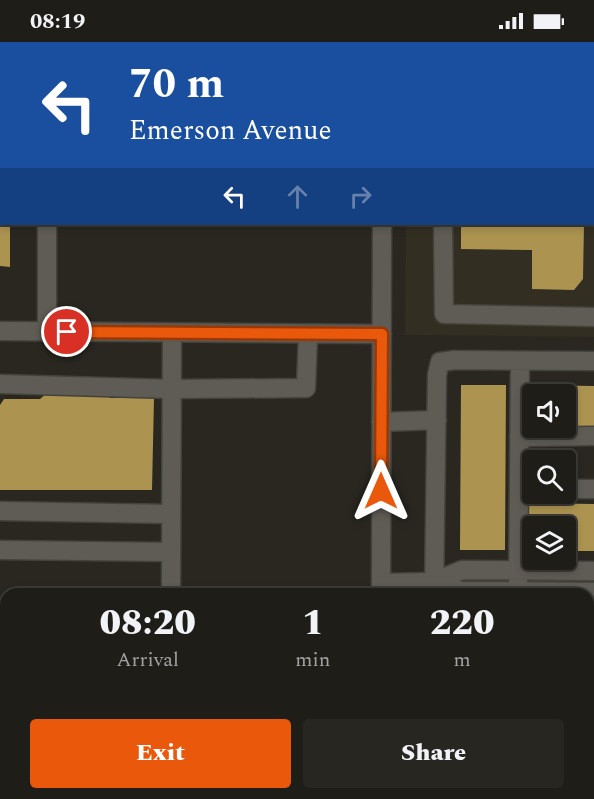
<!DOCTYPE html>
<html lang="en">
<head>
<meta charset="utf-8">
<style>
	:root { --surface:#1f1d18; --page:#272621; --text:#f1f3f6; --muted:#a1a2a2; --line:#3c3b37; --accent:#ea580c }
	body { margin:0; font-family:Spectral,serif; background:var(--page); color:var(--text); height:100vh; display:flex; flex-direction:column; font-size:22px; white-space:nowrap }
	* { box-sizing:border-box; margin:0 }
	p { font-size:20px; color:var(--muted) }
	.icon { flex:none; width:33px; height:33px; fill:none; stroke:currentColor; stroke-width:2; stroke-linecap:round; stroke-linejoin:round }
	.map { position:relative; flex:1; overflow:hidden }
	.drawer { position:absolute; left:0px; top:546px; width:594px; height:212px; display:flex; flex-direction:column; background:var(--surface); border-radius:18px 18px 0 0; box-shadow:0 3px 9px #0003,0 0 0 2px var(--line) }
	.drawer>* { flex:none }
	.top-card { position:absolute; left:0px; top:0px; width:594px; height:183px; box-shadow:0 3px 9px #0003,0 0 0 2px var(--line); background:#1a4fa0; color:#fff; overflow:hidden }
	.buttons { position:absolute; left:522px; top:342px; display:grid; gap:12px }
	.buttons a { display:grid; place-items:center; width:54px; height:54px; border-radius:6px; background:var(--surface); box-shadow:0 3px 9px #0003,0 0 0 2px var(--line); font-size:30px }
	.pin { position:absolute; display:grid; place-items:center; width:51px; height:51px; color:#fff; margin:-26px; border:3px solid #fff; border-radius:50%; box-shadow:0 2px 6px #0007 }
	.me { position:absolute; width:66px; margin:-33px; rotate:0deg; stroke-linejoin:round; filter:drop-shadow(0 0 4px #0008) }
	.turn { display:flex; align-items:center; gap:21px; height:126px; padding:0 30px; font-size:27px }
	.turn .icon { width:78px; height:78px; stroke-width:2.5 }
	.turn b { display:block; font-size:42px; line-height:51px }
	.lanes { display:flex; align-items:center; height:57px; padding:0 30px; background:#0003; justify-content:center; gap:30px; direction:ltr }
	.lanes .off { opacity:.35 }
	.eta { display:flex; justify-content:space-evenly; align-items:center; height:102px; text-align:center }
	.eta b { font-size:36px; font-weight:800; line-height:42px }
	.action { display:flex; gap:12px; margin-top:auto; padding:12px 30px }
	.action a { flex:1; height:69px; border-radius:6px; background:var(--accent); color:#fff; font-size:24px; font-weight:800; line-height:69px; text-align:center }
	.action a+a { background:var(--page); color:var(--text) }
	.status { display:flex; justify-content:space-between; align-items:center; height:42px; padding:0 30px; background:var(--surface); direction:ltr }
	.status svg { height:16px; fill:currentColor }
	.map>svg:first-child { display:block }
</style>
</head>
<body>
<div class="status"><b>08:19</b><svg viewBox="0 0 49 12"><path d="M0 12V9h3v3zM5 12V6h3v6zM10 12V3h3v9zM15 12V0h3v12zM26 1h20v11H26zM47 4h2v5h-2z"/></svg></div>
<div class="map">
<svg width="594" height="757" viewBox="0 0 594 757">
	<rect width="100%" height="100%" fill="#292720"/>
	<path fill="#332e22" d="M369 0H594V295L405 293 406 182H592V2Z"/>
	<path fill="#ac9350" d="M0 182H10V225L0 224Z
		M461 182H584L583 237 574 248 532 247V208L461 207Z
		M461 343H506L505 508H460Z
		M530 343 594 344V384H566V352H532V383H530Z
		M47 351H105L110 356H154L152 448H0V363L4 357H40Z
		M529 461 594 462V509H566V484H532V508H528Z
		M588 576H594V624H588Z
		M588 693H594V738H588Z
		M0 743 6 744V752H303V757H0Z"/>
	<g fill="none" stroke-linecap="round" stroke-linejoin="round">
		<defs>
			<path id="minor" d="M347 0 348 2
				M409 0 410 2
				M564 0 565 2
				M81 2V0
				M592 30 594 32
				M0 65H2
				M0 106H2
				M443 182 444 272 594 275
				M0 289 382 292
				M47 290V182
				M0 342 172 347 306 346 308 292
				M381 380 437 378
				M519 395 594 394
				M566 447H594
				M0 469 171 472
				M0 508 171 510
				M434 540 462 528 594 529
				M381 541 434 540 461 549 594 550
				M171 552 172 291
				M381 552 382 182
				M434 552 437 333 440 320 455 318 594 319
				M518 552 520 319
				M0 635H6
				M588 635H594
				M0 682H6
				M588 685H594
				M0 731H6
				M438 752 453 757
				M517 752V757
				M328 757V752
				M379 757V752"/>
		</defs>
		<use href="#minor" stroke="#44423c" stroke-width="21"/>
		<use href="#minor" stroke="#5f5c55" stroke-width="18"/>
	</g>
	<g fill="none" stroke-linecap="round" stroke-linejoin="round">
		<defs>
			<path id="route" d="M67 290 382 292 381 449"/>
		</defs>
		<use href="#route" stroke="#983908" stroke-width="15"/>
		<use href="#route" stroke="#ea580c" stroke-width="10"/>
	</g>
</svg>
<div class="buttons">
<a><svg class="icon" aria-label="sound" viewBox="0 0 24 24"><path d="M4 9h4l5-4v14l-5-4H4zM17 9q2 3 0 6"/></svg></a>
<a><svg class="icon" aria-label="search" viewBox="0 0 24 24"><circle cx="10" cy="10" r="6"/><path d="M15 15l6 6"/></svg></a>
<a><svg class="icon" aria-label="layers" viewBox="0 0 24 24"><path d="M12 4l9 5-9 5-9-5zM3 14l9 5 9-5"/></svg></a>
</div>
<div class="pin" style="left:67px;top:290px;background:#d93025"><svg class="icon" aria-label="arrive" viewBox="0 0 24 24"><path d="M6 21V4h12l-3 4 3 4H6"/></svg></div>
<svg class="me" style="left:381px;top:449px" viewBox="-20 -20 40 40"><path d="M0-17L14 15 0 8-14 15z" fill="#ea580c" stroke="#fff" stroke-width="4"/></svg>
<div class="top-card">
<div class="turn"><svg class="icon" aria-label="left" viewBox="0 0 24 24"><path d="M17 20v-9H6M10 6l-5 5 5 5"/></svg><div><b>70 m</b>Emerson Avenue</div></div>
<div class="lanes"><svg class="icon" aria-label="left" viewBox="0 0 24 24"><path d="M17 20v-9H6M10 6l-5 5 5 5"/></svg><svg class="icon off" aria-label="ahead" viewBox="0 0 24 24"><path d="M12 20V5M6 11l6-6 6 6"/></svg><svg class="icon off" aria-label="right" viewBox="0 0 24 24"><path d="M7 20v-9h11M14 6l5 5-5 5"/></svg></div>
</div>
<section class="drawer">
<div class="eta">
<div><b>08:20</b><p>Arrival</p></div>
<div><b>1</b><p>min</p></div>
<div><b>220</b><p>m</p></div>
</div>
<div class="action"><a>Exit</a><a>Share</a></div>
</section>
</div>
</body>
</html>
